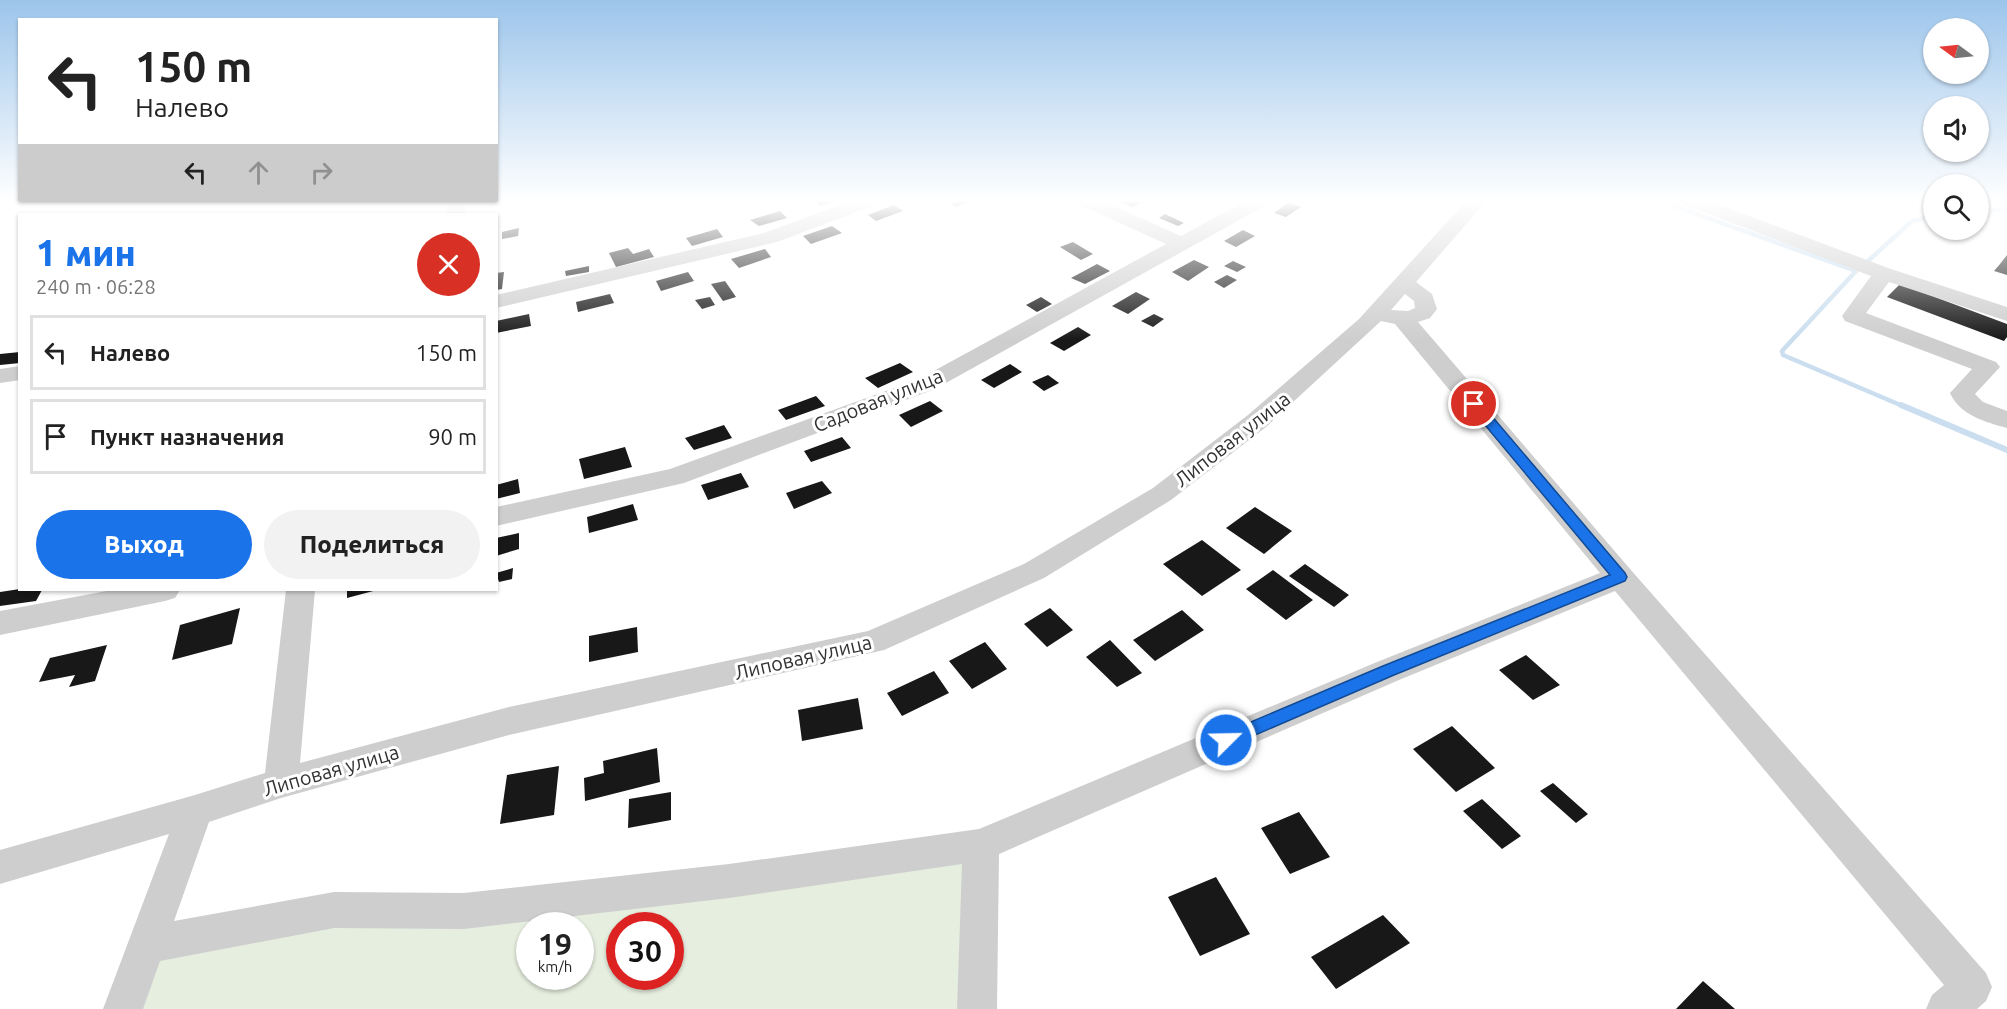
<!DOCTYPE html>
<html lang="ru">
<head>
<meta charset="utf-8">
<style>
	:root { --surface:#fff; --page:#f2f2f2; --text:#222; --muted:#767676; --line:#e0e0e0; --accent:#1a73e8 }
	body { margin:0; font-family:Ubuntu,sans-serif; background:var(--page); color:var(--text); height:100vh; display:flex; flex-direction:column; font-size:22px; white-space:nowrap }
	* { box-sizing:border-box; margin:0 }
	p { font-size:20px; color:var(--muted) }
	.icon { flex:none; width:33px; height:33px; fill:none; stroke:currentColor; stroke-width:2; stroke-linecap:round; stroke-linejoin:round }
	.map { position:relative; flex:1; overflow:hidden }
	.details { position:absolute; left:18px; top:213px; width:480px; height:378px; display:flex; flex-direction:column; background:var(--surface); border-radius:0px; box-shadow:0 2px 4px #0004 }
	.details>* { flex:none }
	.top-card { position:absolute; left:18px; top:18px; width:480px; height:183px; border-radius:0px; box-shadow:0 2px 4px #0004; background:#fff; color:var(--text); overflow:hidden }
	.needle { width:39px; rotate:285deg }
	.fabs { position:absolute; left:1923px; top:18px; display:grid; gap:12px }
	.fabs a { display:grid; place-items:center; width:66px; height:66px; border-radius:50%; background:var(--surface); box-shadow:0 2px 4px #0004; font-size:30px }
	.speed { position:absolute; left:516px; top:912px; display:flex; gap:12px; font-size:30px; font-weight:700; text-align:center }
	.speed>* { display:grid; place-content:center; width:78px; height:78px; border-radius:50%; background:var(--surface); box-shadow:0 2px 4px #0004; line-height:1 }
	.speed small { font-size:15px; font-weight:400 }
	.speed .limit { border:9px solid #d22; background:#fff; color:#111 }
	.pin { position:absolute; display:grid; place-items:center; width:51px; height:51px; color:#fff; margin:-26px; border:3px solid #fff; border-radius:50%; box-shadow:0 2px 6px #0007 }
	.me { position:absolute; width:66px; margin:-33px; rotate:67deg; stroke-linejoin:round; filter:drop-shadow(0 0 4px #0008) }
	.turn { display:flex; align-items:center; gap:21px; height:126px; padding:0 18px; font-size:27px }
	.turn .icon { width:78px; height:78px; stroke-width:2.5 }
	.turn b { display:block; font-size:42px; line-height:51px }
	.lanes { display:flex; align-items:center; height:57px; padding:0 18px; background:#0003; justify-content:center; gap:30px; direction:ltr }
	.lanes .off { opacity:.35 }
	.round { display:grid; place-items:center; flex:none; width:63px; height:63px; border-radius:32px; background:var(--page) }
	.overview { display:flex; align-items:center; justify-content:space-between; height:102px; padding:0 18px }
	h1 { font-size:36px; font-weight:800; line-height:45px; color:var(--accent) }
	.action { display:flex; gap:12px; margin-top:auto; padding:12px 18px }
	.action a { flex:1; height:69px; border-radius:36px; background:var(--accent); color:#fff; font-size:24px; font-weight:800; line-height:69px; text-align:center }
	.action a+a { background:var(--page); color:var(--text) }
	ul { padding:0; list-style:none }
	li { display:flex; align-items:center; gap:18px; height:75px; margin:0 12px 9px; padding:0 6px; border:3px solid var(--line); border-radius:0px }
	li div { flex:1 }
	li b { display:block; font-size:22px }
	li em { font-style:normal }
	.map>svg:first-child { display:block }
</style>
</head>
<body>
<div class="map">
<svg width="2007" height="1009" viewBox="0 0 2007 1009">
	<rect width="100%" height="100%" fill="#fff"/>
	<path fill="#e6eedf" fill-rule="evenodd" d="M981 845 977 1009H123L148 944ZM530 926H580V976H530ZM620 926H670V976H620Z"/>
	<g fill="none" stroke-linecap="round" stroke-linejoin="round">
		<path stroke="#cadeef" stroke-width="4.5" d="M1666 203 1856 271 1782 351 1783 355 1905 407
			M1978 211 2007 209
			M1868 261 1912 221 1934 216"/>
		<path stroke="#cadeef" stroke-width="6" d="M1901 405 2007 450"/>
	</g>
	<path fill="#181818" d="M819 199H841L821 206 814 201Z
		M961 199H977L956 207 950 203Z
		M1115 199H1133L1141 203 1132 207Z
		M1289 202 1301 207 1286 217 1274 213Z
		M894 205 903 211 876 221 868 215Z
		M780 211 787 218 759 226 750 220Z
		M1165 214 1184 223 1178 226 1159 218Z
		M832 226 842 233 811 244 803 236Z
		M519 228 518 236 502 239V232Z
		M717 229 723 237 692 246 686 238Z
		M1243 230 1255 236 1236 247 1224 241Z
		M1073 242 1093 254 1081 260 1060 247Z
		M628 248 633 254 649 249 654 257 616 267 609 253Z
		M765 249 771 257 739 268 731 259Z
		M2007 255V275L1994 271 2000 264Z
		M1194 260 1209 267 1188 281 1172 272Z
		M1233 261 1246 267 1237 272 1224 266Z
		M1097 264 1110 271 1085 284 1071 278Z
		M589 266V272L566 276 565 271Z
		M504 272 502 289 496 290V273Z
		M688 272 694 281 661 291 656 281Z
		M1227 275 1237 280 1224 288 1214 282Z
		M725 281 736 297 723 301 711 284Z
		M1900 284 2007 324V337L2004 341 1887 297Z
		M1136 292 1150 299 1128 314 1112 306Z
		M610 294 614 303 578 312 576 302Z
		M710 297 715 305 702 309 695 300Z
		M1041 297 1052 304 1037 312 1026 305Z
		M529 314 531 326 496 333V321Z
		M1154 314 1164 319 1153 327 1141 321Z
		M1078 327 1091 335 1064 351 1050 343Z
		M20 352V363L0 365V354Z
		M900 363 913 372 878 388 865 378Z
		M1010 364 1022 372 994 388 981 380Z
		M1048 375 1059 383 1044 391 1032 382Z
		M816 396 825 406 786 420 778 410Z
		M930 401 943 411 911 427 899 415Z
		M724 425 732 438 694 450 685 438Z
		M842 437 851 448 811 462 804 451Z
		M625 447 632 467 584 479 579 459Z
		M741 473 749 487 708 500 701 485Z
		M518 479 520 493 496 499V485Z
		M822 481 832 493 794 509 786 493Z
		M633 504 638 520 589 533 587 517Z
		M1255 507 1292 531 1264 554 1226 528Z
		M519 533V549L496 556V538Z
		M1202 540 1241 570 1202 596 1163 564Z
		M1305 564 1349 595 1334 607 1289 576Z
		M513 568 512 579 499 582 496 573Z
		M1273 570 1313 600 1286 620 1246 589Z
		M20 589 42 590 36 601 0 606V592Z
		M347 590H377L347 598Z
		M240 608 232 644 172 660 180 625Z
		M1050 608 1073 630 1047 647 1024 624Z
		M1182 610 1204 630 1155 661 1133 640Z
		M637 627 638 652 589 662V636Z
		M1110 640 1142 673 1117 687 1086 657Z
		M985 642 1007 669 972 689 949 661Z
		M107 645 95 681 69 687 75 675 39 682 50 658Z
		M1526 655 1560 685 1533 700 1499 670Z
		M934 671 949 693 902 716 887 693Z
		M858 698 863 729 802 741 798 710Z
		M1452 726 1495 768 1456 792 1413 749Z
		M657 748 660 782 585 801 584 778 604 773 603 761Z
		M559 766 554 815 500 824 507 775Z
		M1553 783 1588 814 1576 823 1540 791Z
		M671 792V820L628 828 629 799Z
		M1482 799 1521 836 1502 849 1463 811Z
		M1299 812 1330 857 1290 874 1261 828Z
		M1216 877 1250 934 1200 956 1168 897Z
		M1383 915 1410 943 1336 989 1311 957Z
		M1703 981 1735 1009H1676Z"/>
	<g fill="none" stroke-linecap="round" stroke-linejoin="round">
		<path fill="#cecece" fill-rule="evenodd" d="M856 199H883L880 203 777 242 496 308V295L764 233Z
			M1074 199H1098L1181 236 1249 199H1273L1270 203 935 389 684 483 496 526V507L670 469 919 379 1166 244 1076 203Z
			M1468 199H1488L1416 282 1432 294 1437 309 1430 318 1418 322 1630 569 1986 973 1992 987 1986 1001 1977 1009H1926L1932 995 1944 985 1615 591 1399 680 999 854 997 1009H957L962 864 729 898 464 929 334 928 160 961 143 1009H103L169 834 0 884V850L195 795 265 773 286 590H315L300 763 509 707 868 631 1024 564 1153 488 1248 415 1359 319ZM1405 294 1414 301 1415 308 1408 311 1391 310ZM1381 321 1395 324 1600 573 1377 662 979 829 729 864 464 893 334 892 174 921 209 822 281 798 509 735 884 650 1044 578 1171 500 1266 427Z
			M1678 199H1704L1891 269 2007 307V321L1889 282 1866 313 1996 362 2000 367 1975 394 1983 402 2007 411V428C1985 422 1960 415 1950 393L1972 369 1845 321 1842 316 1871 276 1680 203Z
			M447 200H465V214H447Z
			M20 366V380L0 383V369Z
			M112 590H180L175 598 165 601 0 635V611Z"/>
	</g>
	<linearGradient id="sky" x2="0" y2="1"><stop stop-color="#9cc5eb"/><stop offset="0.59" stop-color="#fff"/><stop offset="1" stop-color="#fff" stop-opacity="0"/></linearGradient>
	<rect width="2007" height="340" fill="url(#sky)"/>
	<path fill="#1a73e8" stroke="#114b97" stroke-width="1.5" d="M1474 400 1479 401 1625 573 1627 577 1625 581 1394 675 1232 745 1226 747 1220 745 1218 740 1220 735 1383 666 1610 575 1470 407 1468 404 1470 401Z"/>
	<g text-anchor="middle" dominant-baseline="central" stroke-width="6" stroke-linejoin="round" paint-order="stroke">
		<g font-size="20" fill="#313131" stroke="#fff">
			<text transform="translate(878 400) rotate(-22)">Садовая улица</text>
			<text transform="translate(1232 439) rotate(-38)">Липовая улица</text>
			<text transform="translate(803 657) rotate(-13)">Липовая улица</text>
			<text transform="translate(331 770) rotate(-16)">Липовая улица</text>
		</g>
	</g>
</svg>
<div class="fabs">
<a><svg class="needle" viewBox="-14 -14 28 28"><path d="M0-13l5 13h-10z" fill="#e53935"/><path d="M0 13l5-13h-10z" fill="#767676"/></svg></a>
<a><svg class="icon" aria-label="sound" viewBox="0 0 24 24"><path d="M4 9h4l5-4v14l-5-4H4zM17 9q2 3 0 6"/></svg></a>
<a><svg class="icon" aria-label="search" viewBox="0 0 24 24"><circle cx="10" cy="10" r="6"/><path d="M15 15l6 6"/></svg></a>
</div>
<div class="speed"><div>19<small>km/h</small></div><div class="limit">30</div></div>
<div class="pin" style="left:1474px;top:404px;background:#d93025"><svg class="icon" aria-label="arrive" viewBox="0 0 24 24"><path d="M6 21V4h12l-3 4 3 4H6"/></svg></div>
<svg class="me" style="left:1226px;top:740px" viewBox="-20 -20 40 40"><circle r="17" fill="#1a73e8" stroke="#fff" stroke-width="3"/><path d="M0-11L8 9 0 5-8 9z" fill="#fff"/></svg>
<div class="top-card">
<div class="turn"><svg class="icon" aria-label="left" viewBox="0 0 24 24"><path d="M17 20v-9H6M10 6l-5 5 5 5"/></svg><div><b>150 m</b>Налево</div></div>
<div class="lanes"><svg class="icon" aria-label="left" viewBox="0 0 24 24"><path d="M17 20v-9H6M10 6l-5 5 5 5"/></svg><svg class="icon off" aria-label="ahead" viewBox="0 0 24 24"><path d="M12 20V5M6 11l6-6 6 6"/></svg><svg class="icon off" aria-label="right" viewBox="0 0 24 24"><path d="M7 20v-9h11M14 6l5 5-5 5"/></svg></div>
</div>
<section class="details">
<div class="overview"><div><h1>1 мин</h1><p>240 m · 06:28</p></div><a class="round" style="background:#d93025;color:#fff"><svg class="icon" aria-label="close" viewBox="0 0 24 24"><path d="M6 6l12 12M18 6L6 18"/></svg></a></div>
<ul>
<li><svg class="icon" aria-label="left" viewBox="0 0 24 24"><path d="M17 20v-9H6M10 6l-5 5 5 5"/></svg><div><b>Налево</b></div><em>150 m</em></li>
<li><svg class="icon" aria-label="arrive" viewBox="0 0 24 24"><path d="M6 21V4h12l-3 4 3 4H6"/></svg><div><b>Пункт назначения</b></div><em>90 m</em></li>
</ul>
<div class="action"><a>Выход</a><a>Поделиться</a></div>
</section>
</div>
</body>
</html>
